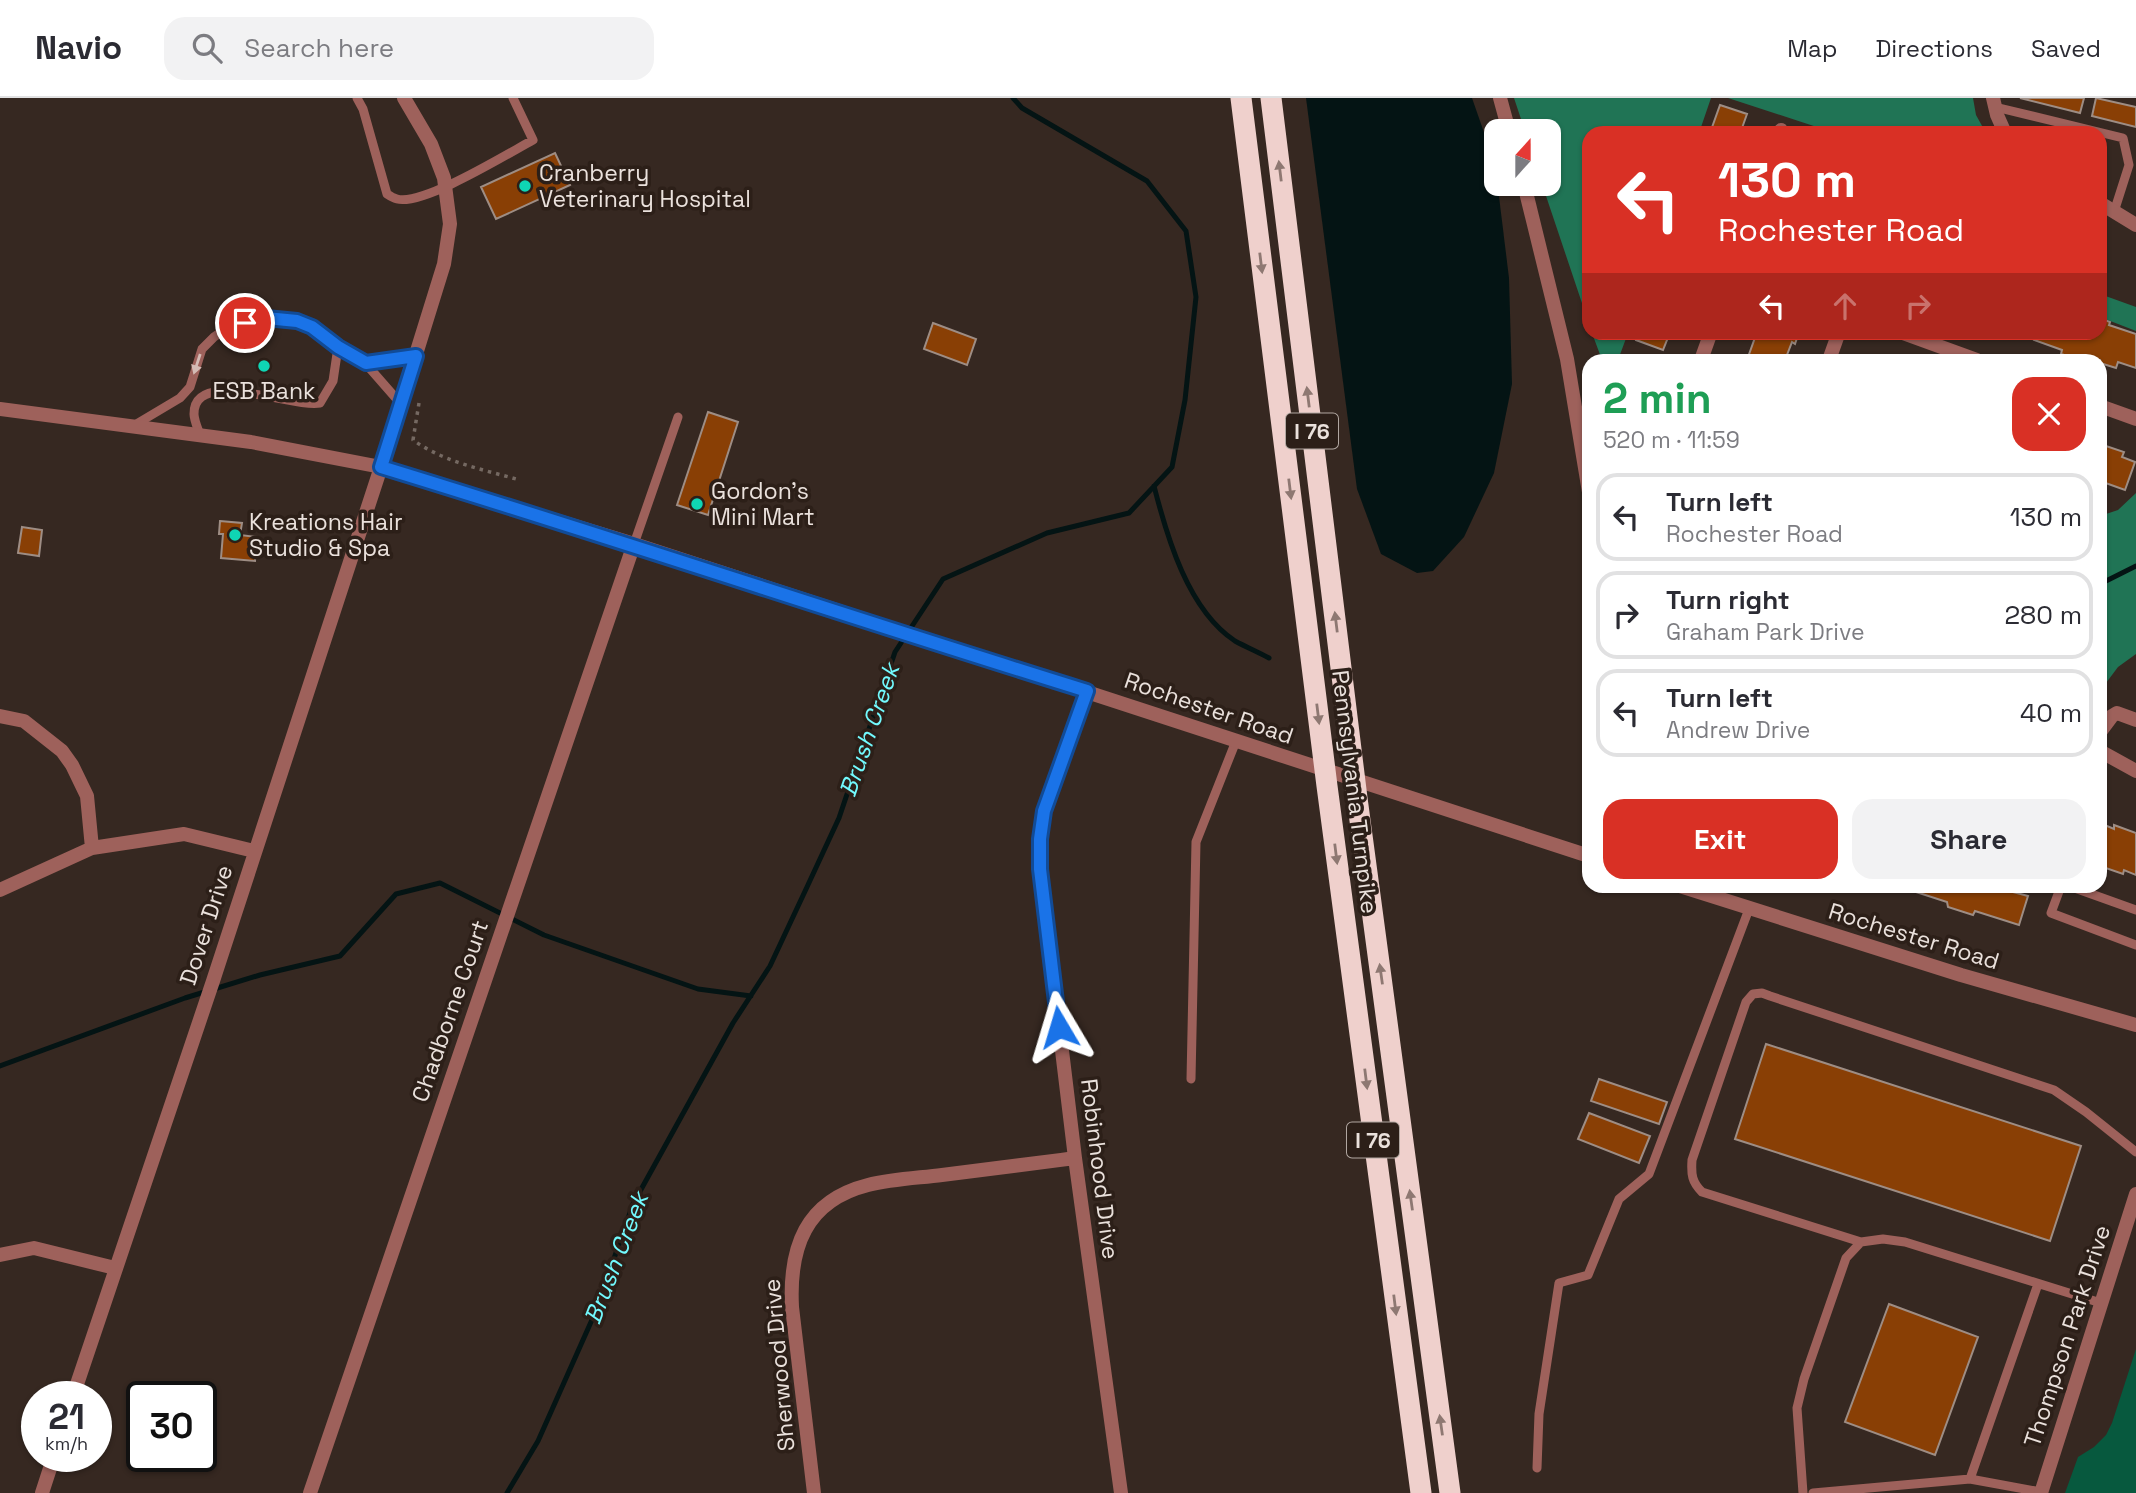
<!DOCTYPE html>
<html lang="en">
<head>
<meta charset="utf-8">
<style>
	:root { --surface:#fff; --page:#f2f2f3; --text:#2b2b33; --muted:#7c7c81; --line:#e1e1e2; --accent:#d93025 }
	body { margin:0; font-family:"Space Grotesk",sans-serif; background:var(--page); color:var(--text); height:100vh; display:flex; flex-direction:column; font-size:26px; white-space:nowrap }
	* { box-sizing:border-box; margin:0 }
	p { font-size:23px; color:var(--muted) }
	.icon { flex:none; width:38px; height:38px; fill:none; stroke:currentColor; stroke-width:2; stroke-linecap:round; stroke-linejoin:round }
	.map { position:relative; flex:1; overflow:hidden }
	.side { position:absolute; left:1582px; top:256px; width:525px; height:539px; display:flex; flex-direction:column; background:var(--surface); border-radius:21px; box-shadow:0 2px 5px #0004 }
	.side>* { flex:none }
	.guide { position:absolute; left:1582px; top:28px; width:525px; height:214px; border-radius:21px; box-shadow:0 2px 5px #0004; background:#d93025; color:#fff; overflow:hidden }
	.needle { width:46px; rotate:21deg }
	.fabs { position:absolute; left:1484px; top:21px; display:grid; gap:14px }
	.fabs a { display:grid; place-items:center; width:77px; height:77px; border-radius:14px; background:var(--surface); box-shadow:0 2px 5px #0004; font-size:35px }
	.speed { position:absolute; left:21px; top:1283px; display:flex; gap:14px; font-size:35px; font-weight:700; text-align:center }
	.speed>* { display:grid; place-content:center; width:91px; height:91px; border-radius:50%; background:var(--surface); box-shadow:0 2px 5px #0004; line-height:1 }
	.speed small { font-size:18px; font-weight:400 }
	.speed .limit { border:4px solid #111; border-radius:10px; background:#fff; color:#111 }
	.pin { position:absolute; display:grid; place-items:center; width:60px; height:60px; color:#fff; margin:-30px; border:4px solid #fff; border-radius:50%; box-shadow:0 2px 7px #0007 }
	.me { position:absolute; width:77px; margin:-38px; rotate:353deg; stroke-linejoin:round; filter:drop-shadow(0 0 5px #0008) }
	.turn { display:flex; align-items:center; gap:24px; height:147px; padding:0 21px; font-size:32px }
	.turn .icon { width:91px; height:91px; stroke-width:2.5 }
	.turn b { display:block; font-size:49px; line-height:60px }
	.lanes { display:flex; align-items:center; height:66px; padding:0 21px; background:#0003; justify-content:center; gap:35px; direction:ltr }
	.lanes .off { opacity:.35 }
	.round { display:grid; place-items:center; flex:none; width:74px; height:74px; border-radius:21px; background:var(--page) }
	.head { display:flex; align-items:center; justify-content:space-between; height:119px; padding:0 21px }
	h1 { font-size:42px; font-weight:700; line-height:52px; color:#1e9e55 }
	.cta { display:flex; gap:14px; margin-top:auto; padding:14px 21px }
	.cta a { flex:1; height:80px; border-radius:21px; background:var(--accent); color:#fff; font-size:28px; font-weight:700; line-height:80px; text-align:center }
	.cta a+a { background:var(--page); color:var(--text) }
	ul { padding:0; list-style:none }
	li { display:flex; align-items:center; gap:21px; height:88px; margin:0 14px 10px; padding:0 7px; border:4px solid var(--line); border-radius:21px }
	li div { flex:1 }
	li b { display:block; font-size:26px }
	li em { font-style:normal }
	header { display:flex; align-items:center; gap:42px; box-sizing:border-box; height:98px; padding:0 35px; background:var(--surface); border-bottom:2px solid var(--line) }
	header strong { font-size:33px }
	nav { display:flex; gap:38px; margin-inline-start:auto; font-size:24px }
	.search { width:490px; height:63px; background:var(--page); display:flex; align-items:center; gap:18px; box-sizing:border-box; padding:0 24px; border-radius:21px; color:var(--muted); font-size:26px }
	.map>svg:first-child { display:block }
</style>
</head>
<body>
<header>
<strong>Navio</strong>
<div class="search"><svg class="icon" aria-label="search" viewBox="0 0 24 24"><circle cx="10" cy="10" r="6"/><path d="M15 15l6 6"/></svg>Search here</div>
<nav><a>Map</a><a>Directions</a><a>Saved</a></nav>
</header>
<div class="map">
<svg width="2136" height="1395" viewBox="0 0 2136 1395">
	<rect width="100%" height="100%" fill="#362821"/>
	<path fill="#07593e" d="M2136 1251V1395H2065L2078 1359 2094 1349 2106 1337 2112 1325Z"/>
	<path fill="#207455" d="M1514 0H1711L1699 35H1589V226L1542 86H1549V33H1525Z
		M1728 0H1973L1976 17 1986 35H1835Z
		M2100 196 2136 209V233L2100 219Z
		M1592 235H1628L1618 262H1602Z
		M2136 395V556L2118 569 2100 593V418L2118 412Z"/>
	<path fill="#041414" d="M1306 0H1472L1495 66 1509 180 1512 286 1494 375 1464 439 1433 473 1417 475 1381 456 1357 391Z"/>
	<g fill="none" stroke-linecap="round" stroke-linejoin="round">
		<path stroke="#041414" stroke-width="5" d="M1154 388C1167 439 1188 512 1235 543 1246 549 1258 554 1269 560
			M2100 486 2136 468
			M0 968 185 900 260 877 340 858 396 796 440 785 544 837 698 891 751 898
			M507 1395 538 1343 595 1215 633 1106 733 925 770 868 807 789 839 720 895 554 943 481 1047 435 1129 415 1172 369 1185 302 1196 199 1186 133 1147 83 1022 10 1013 0"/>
	</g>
	<path fill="#893f05" stroke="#9e8d84" stroke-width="2" d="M2020 0H2084L2080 15Z
		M2096 0 2136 9V29L2092 18Z
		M1720 7 1747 16 1742 30 1748 32V35H1710Z
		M555 55 570 87 496 121 481 89Z
		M2100 220 2110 224 2109 227 2136 236V270L2118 264 2116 270 2100 265V262H2080L2061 256 2062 252 2034 242 2035 239 2023 234H2100Z
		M933 225 976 241 967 267 924 251Z
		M1638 234H1677L1675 239 1669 237 1663 252 1636 242Z
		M1757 234H1799L1795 246 1792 244 1785 262H1747Z
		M708 314 738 324 708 417 677 407Z
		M2100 346 2124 354 2122 359 2135 364 2125 392 2100 383Z
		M220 423 242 425 240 437 257 439 255 463 221 460 223 436H219Z
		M22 429 42 432 39 458 18 455Z
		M2100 725 2114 731V727L2136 735V777L2124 772 2123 776 2100 768Z
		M1908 788H2007L2014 790 2013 794 2028 798 2019 827 1975 813 1973 817 1948 809 1947 804 1907 791Z
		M1766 946 2081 1048 2050 1143 1735 1041Z
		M1599 981 1667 1004 1659 1026 1591 1003Z
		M1589 1015 1650 1038 1639 1065 1578 1041Z
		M1889 1206 1978 1239 1935 1357 1845 1324Z"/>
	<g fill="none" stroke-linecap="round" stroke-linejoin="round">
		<path stroke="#756962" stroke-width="3.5" stroke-dasharray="3.5 5" stroke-linecap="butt" d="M419 305 413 342C444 364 481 371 516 381"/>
		<path stroke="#9e615b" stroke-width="9" d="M357 0 363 11 387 96C390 98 393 100 397 101 423 108 507 56 533 42L513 0
			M1995 9 2123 40 2129 67 2114 114
			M366 266 416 258
			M133 328 180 300 190 289 202 251 214 239 224 232 266 220 297 223 328 239 338 249 366 266 401 306
			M200 337C198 331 194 322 194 316 194 269 292 310 320 305L333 283 338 249
			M634 446 678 319
			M2061 788 2051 815 2136 847
			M2069 788 2136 812
			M1191 981 1196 744 1236 643
			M1861 1144 1702 1094C1692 1084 1691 1077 1692 1062L1746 904 1753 896 1762 895 1770 898 2054 992 2086 1014 2136 1054
			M1537 1370 1539 1316 1559 1185 1588 1177 1619 1101 1649 1076 1749 811
			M1970 1381 2038 1186
			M1803 1395 1797 1310 1804 1281 1846 1160 1861 1144 1883 1141 1905 1144 2101 1205
			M1813 1395 1970 1381 2041 1394"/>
		<path stroke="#9e615b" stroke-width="14" d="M1993 0 1997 17 2005 35
			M1780 35 1781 32
			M2100 105 2136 127
			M1900 234 1977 262
			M1701 262 1711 234
			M1829 262 1839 234
			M2100 308 2136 321
			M1087 593 1044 713 1039 741 1040 771 1075 1060 1121 1395
			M0 618 24 623 62 653 72 667 87 698 92 750
			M2100 634 2112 618 2117 615 2136 622
			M2100 653 2136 673
			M0 792 92 750 184 736 254 753
			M0 1157 34 1150 115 1170
			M73 1298 213 883 381 369 444 166 450 126 444 80 431 46 404 0
			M42 1395 54 1358
			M310 1395 634 446
			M814 1395 792 1209C789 1150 805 1103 868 1087 892 1081 918 1080 942 1077 987 1071 1031 1066 1075 1060
			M2041 1395 2136 1096"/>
		<path stroke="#9e615b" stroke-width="14" d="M1500 0 1509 33
			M1524 86 1567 261 1589 394
			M0 311 251 344 381 369 634 446 1589 758
			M1680 788 1961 877 2136 927"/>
		<path stroke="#efd0cc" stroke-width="21" d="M1241 0 1327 688 1421 1395
			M1271 0 1357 700 1450 1395"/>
	</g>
	<defs><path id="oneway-solid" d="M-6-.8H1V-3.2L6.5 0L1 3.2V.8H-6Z" transform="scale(1.75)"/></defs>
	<g fill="#8e7872">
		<use href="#oneway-solid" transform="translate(1280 73) rotate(-97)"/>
		<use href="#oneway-solid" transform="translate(1261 165) rotate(83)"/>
		<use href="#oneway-solid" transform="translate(1308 299) rotate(-97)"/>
		<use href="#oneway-solid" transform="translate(1290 391) rotate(83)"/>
		<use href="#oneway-solid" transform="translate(1336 524) rotate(-97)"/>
		<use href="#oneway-solid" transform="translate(1318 616) rotate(83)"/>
		<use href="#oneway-solid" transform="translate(1336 756) rotate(83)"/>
		<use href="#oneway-solid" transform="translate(1381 876) rotate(-98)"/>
		<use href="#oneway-solid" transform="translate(1366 981) rotate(83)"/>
		<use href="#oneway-solid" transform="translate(1411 1102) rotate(-98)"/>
		<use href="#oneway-solid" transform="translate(1395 1207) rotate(83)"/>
		<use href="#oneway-solid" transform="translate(1441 1327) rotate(-98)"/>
	</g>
	<use fill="#d3bbb5" href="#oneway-solid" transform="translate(197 266) rotate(108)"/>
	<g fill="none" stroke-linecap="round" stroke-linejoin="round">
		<defs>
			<path id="route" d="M245 225 266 220 297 223 312 229 338 249 366 265 416 258 381 369C617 441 851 520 1087 593L1044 713 1040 741V771L1059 929"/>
		</defs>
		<use href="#route" stroke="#114b97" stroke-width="18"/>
		<use href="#route" stroke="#1a73e8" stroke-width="12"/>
	</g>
	<g fill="#0fd5b4" stroke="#2c1f18" stroke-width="2.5">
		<circle cx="525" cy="88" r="7"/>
		<circle cx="264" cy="268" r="7"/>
		<circle cx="697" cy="406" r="7"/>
		<circle cx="235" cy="437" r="7"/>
	</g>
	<g text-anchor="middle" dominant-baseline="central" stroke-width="7" stroke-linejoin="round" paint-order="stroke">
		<g fill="#2c1f18" stroke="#b1a7a1" stroke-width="2">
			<rect x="1286" y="315.5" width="52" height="35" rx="5"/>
			<rect x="1347" y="1024.5" width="52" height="35" rx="5"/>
		</g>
		<g font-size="21" font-weight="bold" fill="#eae1dc">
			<text x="1312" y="333">I 76</text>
			<text x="1373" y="1042">I 76</text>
		</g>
		<g font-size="23" fill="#eae1dc" stroke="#2c1f18" text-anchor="start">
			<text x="539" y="75">Cranberry<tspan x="539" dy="26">Veterinary Hospital</tspan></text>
			<text x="264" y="293" text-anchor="middle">ESB Bank</text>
			<text x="711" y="393">Gordon's<tspan x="711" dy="26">Mini Mart</tspan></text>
			<text x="249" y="424">Kreations Hair<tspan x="249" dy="26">Studio &amp; Spa</tspan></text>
		</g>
		<g font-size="23" fill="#eae1dc" stroke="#2c1f18">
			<text transform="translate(1209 610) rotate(19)">Rochester Road</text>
			<text transform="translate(1355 694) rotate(83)">Pennsylvania Turnpike</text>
			<text transform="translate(206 827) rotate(-72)">Dover Drive</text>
			<text transform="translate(1914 838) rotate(17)">Rochester Road</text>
			<text transform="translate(450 913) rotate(-71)">Chadborne Court</text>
			<text transform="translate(1100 1071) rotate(83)">Robinhood Drive</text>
			<text transform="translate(2067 1238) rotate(-72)">Thompson Park Drive</text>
			<text transform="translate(779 1267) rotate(-95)">Sherwood Drive</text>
		</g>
		<g font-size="24" font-style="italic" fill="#72fafe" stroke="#2c1f18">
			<text transform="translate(869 632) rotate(-71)">Brush Creek</text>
			<text transform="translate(616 1160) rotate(-69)">Brush Creek</text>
		</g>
	</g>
</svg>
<div class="fabs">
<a><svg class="needle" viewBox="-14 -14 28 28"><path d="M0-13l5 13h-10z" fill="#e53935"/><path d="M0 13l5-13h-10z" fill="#7c7c81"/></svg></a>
</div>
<div class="speed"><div>21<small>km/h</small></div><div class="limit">30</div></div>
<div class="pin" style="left:245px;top:225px;background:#d93025"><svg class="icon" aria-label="arrive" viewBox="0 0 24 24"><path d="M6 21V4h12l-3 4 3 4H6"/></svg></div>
<svg class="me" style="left:1059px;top:929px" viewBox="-20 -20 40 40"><path d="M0-17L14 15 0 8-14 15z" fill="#1a73e8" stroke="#fff" stroke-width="4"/></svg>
<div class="guide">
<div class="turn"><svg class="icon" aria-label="left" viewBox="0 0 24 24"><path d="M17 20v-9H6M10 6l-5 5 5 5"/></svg><div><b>130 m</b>Rochester Road</div></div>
<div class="lanes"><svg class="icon" aria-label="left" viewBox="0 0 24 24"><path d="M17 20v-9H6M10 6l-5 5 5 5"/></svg><svg class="icon off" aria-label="ahead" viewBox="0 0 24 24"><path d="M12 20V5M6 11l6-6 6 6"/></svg><svg class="icon off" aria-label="right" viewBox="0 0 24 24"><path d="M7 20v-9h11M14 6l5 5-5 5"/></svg></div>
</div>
<section class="side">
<div class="head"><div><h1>2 min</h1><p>520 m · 11:59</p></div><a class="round" style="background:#d93025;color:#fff"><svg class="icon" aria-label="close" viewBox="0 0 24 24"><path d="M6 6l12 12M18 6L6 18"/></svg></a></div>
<ul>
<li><svg class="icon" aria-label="left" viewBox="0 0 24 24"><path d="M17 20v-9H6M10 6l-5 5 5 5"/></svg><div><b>Turn left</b><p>Rochester Road</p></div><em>130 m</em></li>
<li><svg class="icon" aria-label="right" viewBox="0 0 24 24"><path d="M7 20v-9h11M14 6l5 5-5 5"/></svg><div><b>Turn right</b><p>Graham Park Drive</p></div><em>280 m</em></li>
<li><svg class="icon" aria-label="left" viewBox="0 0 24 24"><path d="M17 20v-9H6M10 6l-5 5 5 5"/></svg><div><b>Turn left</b><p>Andrew Drive</p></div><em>40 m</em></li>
</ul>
<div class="cta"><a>Exit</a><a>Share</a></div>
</section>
</div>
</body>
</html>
